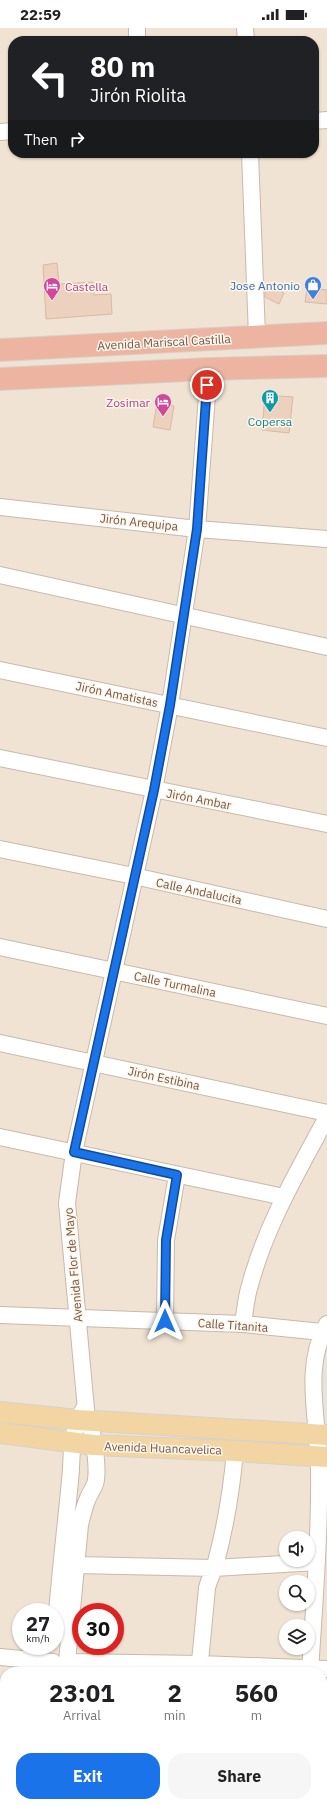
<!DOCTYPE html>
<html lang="en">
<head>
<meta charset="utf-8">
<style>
	:root { --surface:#fff; --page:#f6f6f6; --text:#202124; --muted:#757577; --accent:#1a73e8 }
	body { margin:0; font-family:"IBM Plex Sans",sans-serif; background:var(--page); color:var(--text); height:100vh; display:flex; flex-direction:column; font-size:15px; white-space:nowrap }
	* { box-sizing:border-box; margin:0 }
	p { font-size:13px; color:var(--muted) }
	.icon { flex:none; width:22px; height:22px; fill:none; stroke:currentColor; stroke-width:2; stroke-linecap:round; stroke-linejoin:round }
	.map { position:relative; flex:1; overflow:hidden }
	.sheet { position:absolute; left:0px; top:1639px; width:327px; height:140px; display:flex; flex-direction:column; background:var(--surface); border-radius:16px 16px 0 0; box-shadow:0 1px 3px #0004 }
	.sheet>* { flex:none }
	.banner { position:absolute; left:8px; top:8px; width:311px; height:122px; border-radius:16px; box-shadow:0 1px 3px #0004; background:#202124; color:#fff; overflow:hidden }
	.fabs { position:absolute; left:279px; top:1503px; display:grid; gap:8px }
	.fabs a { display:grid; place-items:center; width:36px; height:36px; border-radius:50%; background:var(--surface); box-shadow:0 1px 3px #0004; font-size:20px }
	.speed { position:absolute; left:12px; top:1575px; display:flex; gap:8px; font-size:20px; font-weight:700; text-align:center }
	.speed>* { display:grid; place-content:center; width:52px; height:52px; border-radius:50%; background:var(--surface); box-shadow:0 1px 3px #0004; line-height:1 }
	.speed small { font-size:10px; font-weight:400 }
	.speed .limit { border:6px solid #d22; background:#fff; color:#111 }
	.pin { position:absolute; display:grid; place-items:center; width:34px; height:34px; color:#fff; margin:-17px; border:2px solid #fff; border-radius:50%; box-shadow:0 1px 4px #0007 }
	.me { position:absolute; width:44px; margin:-22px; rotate:0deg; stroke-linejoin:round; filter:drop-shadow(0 0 3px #0008) }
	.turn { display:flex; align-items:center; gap:14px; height:84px; padding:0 16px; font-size:18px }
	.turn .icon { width:52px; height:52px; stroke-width:2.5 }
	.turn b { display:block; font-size:28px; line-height:34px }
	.then { display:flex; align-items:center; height:38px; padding:0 16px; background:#0003; gap:8px; font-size:15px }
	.eta { display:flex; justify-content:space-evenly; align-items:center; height:68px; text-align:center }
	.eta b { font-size:24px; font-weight:700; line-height:28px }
	.primary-button { display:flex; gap:8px; margin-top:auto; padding:8px 16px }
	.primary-button a { flex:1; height:46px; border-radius:16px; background:var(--accent); color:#fff; font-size:16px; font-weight:700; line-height:46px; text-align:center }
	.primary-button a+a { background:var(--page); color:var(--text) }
	.status { display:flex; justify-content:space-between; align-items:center; height:28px; padding:0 20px; background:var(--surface); direction:ltr }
	.status svg { height:11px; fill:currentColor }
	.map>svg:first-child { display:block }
</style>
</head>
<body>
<div class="status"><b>22:59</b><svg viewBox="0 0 49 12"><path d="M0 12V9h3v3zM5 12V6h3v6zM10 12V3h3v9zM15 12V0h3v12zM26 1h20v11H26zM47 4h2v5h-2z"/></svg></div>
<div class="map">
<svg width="327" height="1779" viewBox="0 0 327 1779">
	<rect width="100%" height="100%" fill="#f9f1e4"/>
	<path fill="#f0e3d3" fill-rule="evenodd" d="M0 0H327V1779H0ZM13 13H314V125H13ZM286 1510H308V1532H286ZM286 1554H308V1576H286ZM21 1584H55V1618H21ZM81 1584H115V1618H81ZM286 1598H308V1620H286ZM5 1644H322V1774H5Z"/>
	<path fill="#e9e3de" d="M327 1309V1402H318V1359Z"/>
	<path fill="#ecd1be" stroke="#ddb8a0" d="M57 235 59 256 93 254 94 267 111 266 112 286 46 291 43 237Z
		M268 257 284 265 279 276 265 269V264Z
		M307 260 327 262V276L305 274Z
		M265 367 293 369 289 405 262 402Z
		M157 375 174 378 170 402 153 399Z"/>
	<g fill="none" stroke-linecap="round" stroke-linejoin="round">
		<defs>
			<path id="minor" d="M137 0V13
				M245 0 246 13
				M314 93 327 92
				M0 104 13 103
				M250 125 257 308
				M0 479 197 501 327 511
				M0 547 327 619
				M0 642 327 710
				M0 730 327 796
				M0 821 134 848 327 891
				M0 919 327 988
				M0 1015 327 1085
				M0 1109 284 1169
				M0 1287 243 1296 322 1304
				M165 1293 166 1212 177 1147
				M243 1296C245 1283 246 1269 250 1257 266 1197 298 1143 327 1089
				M76 1537 214 1540 317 1534
				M55 1607C59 1556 65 1504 70 1453 73 1424 69 1409 83 1382
				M0 1629 53 1634
				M67 1634 200 1636 327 1641
				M66 1644 80 1497C82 1488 84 1479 88 1470 90 1465 93 1461 95 1456 99 1444 94 1403 87 1392L67 1175 74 1124 154 762 170 677 197 501 209 341
				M199 1644 207 1560C209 1551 214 1543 216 1534 225 1500 232 1458 235 1423
				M310 1644C314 1577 320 1509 319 1441 319 1392 302 1341 327 1296
				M0 1720H5
				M322 1735 327 1736
				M41 1779V1774
				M55 1779V1774
				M199 1779V1774
				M305 1779V1774"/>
			<path id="major" d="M0 1384 78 1392 327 1407
				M0 1405 93 1417 235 1423 327 1429"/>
			<path id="highway" d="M0 322 327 305
				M0 351 209 341 327 338"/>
		</defs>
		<use href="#minor" stroke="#c9b9ab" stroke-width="18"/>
		<use href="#major" stroke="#d7d1cd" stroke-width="22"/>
		<use href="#highway" stroke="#d7d1cd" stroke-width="24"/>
		<use href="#minor" stroke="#fff" stroke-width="16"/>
		<use href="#major" stroke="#f2d5a2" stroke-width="20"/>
		<use href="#highway" stroke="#edb5a1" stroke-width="22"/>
	</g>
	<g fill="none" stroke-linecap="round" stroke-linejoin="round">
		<defs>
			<path id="route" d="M165 1293 166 1212 177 1147 74 1124 154 762 170 677 197 501 207 357"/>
		</defs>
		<use href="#route" stroke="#114b97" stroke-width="10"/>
		<use href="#route" stroke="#1a73e8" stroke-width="7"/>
	</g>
	<defs>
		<symbol id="shop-pin" viewBox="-11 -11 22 30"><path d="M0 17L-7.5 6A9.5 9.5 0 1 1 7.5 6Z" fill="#3f7fe0" stroke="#fdf5e9"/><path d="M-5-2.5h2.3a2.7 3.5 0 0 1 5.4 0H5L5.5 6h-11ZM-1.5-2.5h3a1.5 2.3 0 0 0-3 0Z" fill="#fff"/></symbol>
		<symbol id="hotel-pin" viewBox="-11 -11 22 30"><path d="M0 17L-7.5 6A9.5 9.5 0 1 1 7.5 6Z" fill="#d1479c" stroke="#fdf5e9"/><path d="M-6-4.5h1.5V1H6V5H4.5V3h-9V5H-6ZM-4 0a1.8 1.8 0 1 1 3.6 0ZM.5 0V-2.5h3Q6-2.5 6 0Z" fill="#fff"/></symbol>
		<symbol id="building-pin" viewBox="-11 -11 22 30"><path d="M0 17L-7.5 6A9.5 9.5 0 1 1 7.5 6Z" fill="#0f9aa8" stroke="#fdf5e9"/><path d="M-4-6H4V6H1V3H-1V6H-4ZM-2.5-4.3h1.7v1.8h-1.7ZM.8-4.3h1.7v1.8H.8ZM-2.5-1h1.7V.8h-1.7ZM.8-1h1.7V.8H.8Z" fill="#fff"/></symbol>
	</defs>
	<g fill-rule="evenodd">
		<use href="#shop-pin" x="303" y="247" width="20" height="27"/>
		<use href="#hotel-pin" x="42" y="248" width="20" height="27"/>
		<use href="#building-pin" x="260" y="360" width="20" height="27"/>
		<use href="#hotel-pin" x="153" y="364" width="20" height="27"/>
	</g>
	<g text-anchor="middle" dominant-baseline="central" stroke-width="3" stroke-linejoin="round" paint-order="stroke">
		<g font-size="12" fill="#366cbe" stroke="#fdf5e9" text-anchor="end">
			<text x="300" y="257">Jose Antonio</text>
		</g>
		<g font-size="12" fill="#b23c85" stroke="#fdf5e9" text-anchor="start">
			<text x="65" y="258">Castella</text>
			<text x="150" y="374" text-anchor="end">Zosimar</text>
		</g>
		<g font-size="12" fill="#6f594c" stroke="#fdf5e9">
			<text transform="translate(164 314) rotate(-3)">Avenida Mariscal Castilla</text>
			<text transform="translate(139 494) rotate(6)">Jirón Arequipa</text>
			<text transform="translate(117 666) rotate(12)">Jirón Amatistas</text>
			<text transform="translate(199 771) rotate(11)">Jirón Ambar</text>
			<text transform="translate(199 863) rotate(12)">Calle Andalucita</text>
			<text transform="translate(175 956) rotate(12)">Calle Turmalina</text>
			<text transform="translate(164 1050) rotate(12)">Jirón Estibina</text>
			<text transform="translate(73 1237) rotate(-95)">Avenida Flor de Mayo</text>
			<text transform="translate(233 1297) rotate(4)">Calle Titanita</text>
			<text transform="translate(163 1420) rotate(2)">Avenida Huancavelica</text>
		</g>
		<g font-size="12" fill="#0d838f" stroke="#fdf5e9">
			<text x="270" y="393">Copersa</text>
		</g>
	</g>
</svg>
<div class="fabs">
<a><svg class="icon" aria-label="sound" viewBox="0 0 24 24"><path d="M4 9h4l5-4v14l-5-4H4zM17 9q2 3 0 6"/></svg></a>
<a><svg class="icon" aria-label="search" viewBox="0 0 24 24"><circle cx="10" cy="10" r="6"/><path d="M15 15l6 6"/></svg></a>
<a><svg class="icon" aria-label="layers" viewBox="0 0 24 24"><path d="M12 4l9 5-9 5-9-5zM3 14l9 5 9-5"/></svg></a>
</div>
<div class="speed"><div>27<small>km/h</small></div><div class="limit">30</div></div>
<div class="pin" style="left:207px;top:357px;background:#d93025"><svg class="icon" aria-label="arrive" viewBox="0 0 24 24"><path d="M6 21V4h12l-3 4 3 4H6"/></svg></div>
<svg class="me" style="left:165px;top:1293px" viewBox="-20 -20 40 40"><path d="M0-17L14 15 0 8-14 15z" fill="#1a73e8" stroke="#fff" stroke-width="4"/></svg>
<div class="banner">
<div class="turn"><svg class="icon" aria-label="left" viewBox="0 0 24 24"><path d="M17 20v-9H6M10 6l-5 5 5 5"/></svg><div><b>80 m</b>Jirón Riolita</div></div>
<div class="then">Then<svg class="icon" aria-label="right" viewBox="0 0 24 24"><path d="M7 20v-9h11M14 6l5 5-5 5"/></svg></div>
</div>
<section class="sheet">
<div class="eta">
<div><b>23:01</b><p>Arrival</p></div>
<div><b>2</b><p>min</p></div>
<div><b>560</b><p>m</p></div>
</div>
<div class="primary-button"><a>Exit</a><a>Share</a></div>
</section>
</div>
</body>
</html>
